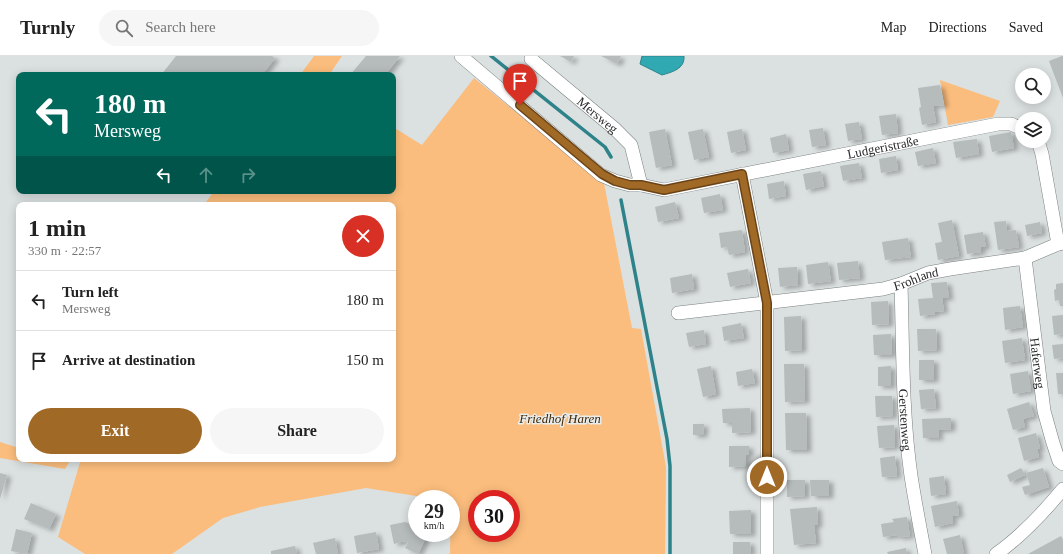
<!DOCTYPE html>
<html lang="en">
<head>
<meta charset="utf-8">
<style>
	:root { --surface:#fff; --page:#f6f6f6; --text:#222; --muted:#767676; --line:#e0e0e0; --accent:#a16926 }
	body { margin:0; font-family:Georgia,serif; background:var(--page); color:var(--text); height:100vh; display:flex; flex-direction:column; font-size:15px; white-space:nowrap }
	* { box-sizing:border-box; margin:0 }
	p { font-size:13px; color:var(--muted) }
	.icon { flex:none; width:22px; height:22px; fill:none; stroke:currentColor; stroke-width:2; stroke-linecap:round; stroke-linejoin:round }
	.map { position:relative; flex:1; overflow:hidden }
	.panel { position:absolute; left:16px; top:146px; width:380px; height:260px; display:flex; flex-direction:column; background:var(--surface); border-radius:8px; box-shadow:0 2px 10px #0003 }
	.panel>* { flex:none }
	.hud { position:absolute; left:16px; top:16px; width:380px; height:122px; border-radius:8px; box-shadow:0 2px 10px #0003; background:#00695c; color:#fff; overflow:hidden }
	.fabs { position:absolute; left:1015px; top:12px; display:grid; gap:8px }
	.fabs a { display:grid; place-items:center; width:36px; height:36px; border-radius:50%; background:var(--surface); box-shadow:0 2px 10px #0003; font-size:20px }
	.speed { position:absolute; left:408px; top:434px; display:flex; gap:8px; font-size:20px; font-weight:700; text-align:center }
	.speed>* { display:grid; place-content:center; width:52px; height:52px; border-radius:50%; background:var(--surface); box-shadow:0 2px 10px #0003; line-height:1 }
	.speed small { font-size:10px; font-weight:400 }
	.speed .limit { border:6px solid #d22; background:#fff; color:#111 }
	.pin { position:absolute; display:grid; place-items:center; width:34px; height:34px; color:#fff; margin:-41px -17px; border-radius:50% 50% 50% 0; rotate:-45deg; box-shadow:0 0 4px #0007 }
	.pin .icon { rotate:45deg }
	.me { position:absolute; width:44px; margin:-22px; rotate:0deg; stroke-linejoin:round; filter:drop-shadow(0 0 3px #0008) }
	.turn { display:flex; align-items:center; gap:14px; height:84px; padding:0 12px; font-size:18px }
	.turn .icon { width:52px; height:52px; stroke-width:2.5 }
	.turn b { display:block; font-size:28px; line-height:34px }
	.lanes { display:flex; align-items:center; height:38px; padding:0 12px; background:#0003; justify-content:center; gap:20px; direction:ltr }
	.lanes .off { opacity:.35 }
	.round { display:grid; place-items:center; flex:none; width:42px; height:42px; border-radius:21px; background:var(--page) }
	.overview { display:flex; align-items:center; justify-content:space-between; height:68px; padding:0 12px }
	h1 { font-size:24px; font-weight:800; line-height:30px }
	.button { display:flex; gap:8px; margin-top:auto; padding:8px 12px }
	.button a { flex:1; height:46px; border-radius:24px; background:var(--accent); color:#fff; font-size:16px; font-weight:800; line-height:46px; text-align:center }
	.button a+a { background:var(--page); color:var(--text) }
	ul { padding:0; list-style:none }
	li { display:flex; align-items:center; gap:12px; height:60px; padding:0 12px; border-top:1px solid var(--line) }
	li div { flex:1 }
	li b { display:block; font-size:15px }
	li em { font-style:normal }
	header { display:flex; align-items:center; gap:24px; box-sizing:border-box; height:56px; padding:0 20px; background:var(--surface); border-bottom:1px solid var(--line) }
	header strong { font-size:19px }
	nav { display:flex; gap:22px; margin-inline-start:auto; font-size:14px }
	.search { width:280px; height:36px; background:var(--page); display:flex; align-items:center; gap:10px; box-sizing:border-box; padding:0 14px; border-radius:22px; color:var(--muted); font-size:15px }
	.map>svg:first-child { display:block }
</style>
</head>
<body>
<header>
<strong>Turnly</strong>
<div class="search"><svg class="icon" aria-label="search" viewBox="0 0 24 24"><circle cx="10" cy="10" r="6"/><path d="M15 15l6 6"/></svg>Search here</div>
<nav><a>Map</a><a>Directions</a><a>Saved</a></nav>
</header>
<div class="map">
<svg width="1063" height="498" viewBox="0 0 1063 498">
	<defs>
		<filter id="shadow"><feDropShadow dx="4.5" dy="2.5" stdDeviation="2" flood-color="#0004"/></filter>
	</defs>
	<rect width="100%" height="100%" fill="#dbe0e0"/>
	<path fill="#fbbd7d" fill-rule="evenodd" d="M314 0H342L329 19H300Z
		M474 22 604 127 632 272 641 273 666 411 665 498H450L451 443H435L366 432 260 451 223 462 172 498H85L58 481 81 403H393V149H204L214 135H393V71L422 89ZM477 443H511V477H477Z
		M940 24 1000 45 993 61 948 69Z
		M0 386 19 392V403H71L65 413 0 402Z"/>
	<path fill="#30a9b2" stroke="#2e838a" d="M642 0H684C685 13 672 16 662 19L640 8Z"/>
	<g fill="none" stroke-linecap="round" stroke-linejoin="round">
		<path stroke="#2e838a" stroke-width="3.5" d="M491 0 605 91 611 101
			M621 144 667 383 670 410V498"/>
	</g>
	<path fill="#b6bbbb" filter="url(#shadow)" d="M176 0H272L275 2 262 19H161Z
		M366 0H400L385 19H350Z
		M560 0H574L571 6Z
		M601 0H621L617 8Z
		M1062 0H1063V42L1049 5Z
		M940 29 944 49 933 50 936 66 922 69 919 52 921 51 918 32Z
		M896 58 898 77 882 79 879 60Z
		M859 66 862 83 848 85 845 68Z
		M823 72 826 89 812 91 809 74Z
		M665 73 672 109 656 112 649 76Z
		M703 73 709 101 694 104 688 76Z
		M742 73 746 94 731 97 727 76Z
		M1011 76 1014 92 992 96 989 80Z
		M786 78 789 94 773 97 770 82Z
		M977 83 979 98 956 102 953 86Z
		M933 92 936 107 918 110 915 96Z
		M896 100 898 114 881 117 879 103Z
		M859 107 862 122 843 125 840 110Z
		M821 115 824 130 806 134 803 118Z
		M784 125 786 140 769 143 767 128Z
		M720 138 723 154 704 157 701 142Z
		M675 146 679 162 658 166 655 151Z
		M952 164 959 200 938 204 935 187 942 186 938 167Z
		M1006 165 1007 175 1016 174 1019 191 998 194 994 166Z
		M1040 166 1042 177 1027 180 1025 169Z
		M742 174 745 196 729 199 727 191 721 192 719 177Z
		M983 176 986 191H981V196L967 198 964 179Z
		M908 182 911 201 885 204 882 186Z
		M858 205 860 222 839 224 837 207Z
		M828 206 831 225 808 228 806 209Z
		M797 211 798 229 780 231 778 212Z
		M748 213 751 227 730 231 727 217Z
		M692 218 694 233 672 237 670 222Z
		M947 226 949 242H942L944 255 934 256 935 258 920 260 918 243 933 242 931 227Z
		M1063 227V250H1060L1059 244 1055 245 1054 234 1056 233V228Z
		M888 245 889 268 872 269 871 246Z
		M1020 250 1023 271 1005 274 1003 252Z
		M1063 259V278L1054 279 1052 260Z
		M801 260 802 294 785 295 784 261Z
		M741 267 744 282 724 285 722 271Z
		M917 273H936L937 294 918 295Z
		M704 274 706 288 689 291 686 277Z
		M891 278 892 299H874L873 279Z
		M1022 282 1025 304 1005 307 1002 285Z
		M1063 288V302L1054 303 1052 289Z
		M919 304H934V324H919Z
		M784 308H804L805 345 785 346Z
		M711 310 716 338 703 341 697 313Z
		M891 310V330H878V311Z
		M752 313 755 327 738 330 736 316Z
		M1028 315 1031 335 1013 338 1010 318Z
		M1056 317H1063V338H1058Z
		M934 333 936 352 921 353 919 334Z
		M875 340H892L893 360 876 361Z
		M1029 346 1034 360 1023 363 1025 371 1013 374 1007 353Z
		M750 352 751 376 732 377V367H723L722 353Z
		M785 357H806L807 394H786Z
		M951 362V373L938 374 939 382H923L922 363Z
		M693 368H704L703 379H693Z
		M894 369 895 391 879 392 877 370Z
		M1036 377 1040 392 1037 393 1039 401 1024 405 1018 382Z
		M729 390H749V398L746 399V410L729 411Z
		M895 400 897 420 882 421 880 402Z
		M1021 412 1025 419 1010 426 1007 419Z
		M1043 412 1049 431 1025 439 1022 431 1030 429 1026 417Z
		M0 417 7 419 0 443Z
		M944 420 946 438 931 440 929 422Z
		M787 424H805V440L787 441Z
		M810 424H829V440H811Z
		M957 445 959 459 952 460 953 467 935 471 931 450Z
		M31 447 56 458 49 473 24 463Z
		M817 451 818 469H814L816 487 794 489 790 453Z
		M751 454V478H730L729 455Z
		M907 461 910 480 899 481 898 479 883 481 881 468 894 466 892 463Z
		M405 466 417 471V477H428L418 498 405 492 408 487 404 485 394 488 390 469Z
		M16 473 32 477 27 498 11 495Z
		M376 476 379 493 357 497 354 480Z
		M960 479 964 498H947L943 483Z
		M1061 480 1063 484V498H1028Z
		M335 482 338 498H316L313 487Z
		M733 486H750L751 498H733Z
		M295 490 297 498H271V495Z
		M906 492 907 498H888L887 496Z"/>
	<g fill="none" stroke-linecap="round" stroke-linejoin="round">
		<defs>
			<g id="minor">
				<path id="s1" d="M461 0 601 119 615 125 630 129H641L664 134 998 68H1011L1022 73"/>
				<path id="s2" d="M531 3 615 73 631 89 641 129"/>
				<path d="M1038 85 1042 98 1058 188"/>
				<path d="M742 118 767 247V498"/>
				<path id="s3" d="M1025 202 1044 355 1053 387 1059 405 1063 408"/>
				<path id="s4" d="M901 228C903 292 902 357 911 420 915 446 920 472 925 498"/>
				<path id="s5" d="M678 257 883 233 901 228 928 217 950 213 1025 202 1058 188 1063 187"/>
				<path d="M996 498C1022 480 1043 457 1063 433"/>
			</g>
		</defs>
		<use href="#minor" stroke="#7b8080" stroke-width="14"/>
		<use href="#minor" stroke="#fff" stroke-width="13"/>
	</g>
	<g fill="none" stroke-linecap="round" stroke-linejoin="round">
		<defs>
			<path id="route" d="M520 49 602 118 615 125 630 129H641L664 134 742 118 767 247V421"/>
		</defs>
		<use href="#route" stroke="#694419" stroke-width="10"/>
		<use href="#route" stroke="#a16926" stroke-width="7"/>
	</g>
	<g text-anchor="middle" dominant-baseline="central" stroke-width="3" stroke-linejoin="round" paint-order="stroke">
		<g font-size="13" fill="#292a2b" stroke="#e8eded">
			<text stroke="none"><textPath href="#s2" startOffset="87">Mersweg</textPath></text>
			<text stroke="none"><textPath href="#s1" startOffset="472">Ludgeristraße</textPath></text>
			<text stroke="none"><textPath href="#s5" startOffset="241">Frohland</textPath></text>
			<text stroke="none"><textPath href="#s3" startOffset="106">Haferweg</textPath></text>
			<text stroke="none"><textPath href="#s4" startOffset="136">Gerstenweg</textPath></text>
		</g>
		<g font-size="13" font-style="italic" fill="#422502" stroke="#e8eded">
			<text x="560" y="362">Friedhof Haren</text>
		</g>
	</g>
</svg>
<div class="fabs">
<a><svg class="icon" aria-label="search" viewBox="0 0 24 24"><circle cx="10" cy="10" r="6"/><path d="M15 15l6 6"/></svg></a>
<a><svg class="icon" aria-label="layers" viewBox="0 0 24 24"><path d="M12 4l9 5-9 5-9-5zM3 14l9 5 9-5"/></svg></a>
</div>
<div class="speed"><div>29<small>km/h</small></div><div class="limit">30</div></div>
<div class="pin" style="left:520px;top:49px;background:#d93025"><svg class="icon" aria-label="arrive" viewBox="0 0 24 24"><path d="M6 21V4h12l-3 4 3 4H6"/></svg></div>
<svg class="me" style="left:767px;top:421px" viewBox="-20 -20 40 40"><circle r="17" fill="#a16926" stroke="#fff" stroke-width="3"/><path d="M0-11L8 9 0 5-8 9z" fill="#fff"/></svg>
<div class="hud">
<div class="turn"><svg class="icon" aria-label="left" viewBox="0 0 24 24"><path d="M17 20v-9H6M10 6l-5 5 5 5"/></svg><div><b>180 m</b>Mersweg</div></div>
<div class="lanes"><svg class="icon" aria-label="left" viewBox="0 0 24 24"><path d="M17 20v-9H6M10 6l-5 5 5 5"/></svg><svg class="icon off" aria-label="ahead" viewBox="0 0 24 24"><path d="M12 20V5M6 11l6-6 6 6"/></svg><svg class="icon off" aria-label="right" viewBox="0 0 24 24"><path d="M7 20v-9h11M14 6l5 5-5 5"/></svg></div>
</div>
<section class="panel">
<div class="overview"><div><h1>1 min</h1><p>330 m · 22:57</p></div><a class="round" style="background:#d93025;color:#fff"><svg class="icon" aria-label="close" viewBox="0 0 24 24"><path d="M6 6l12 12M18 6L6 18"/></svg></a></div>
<ul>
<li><svg class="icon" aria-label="left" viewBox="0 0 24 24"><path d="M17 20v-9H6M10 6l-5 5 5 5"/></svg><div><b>Turn left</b><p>Mersweg</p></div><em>180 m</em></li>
<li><svg class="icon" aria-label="arrive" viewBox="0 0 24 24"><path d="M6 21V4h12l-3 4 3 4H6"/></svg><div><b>Arrive at destination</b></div><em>150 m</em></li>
</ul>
<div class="button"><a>Exit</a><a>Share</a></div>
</section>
</div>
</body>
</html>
